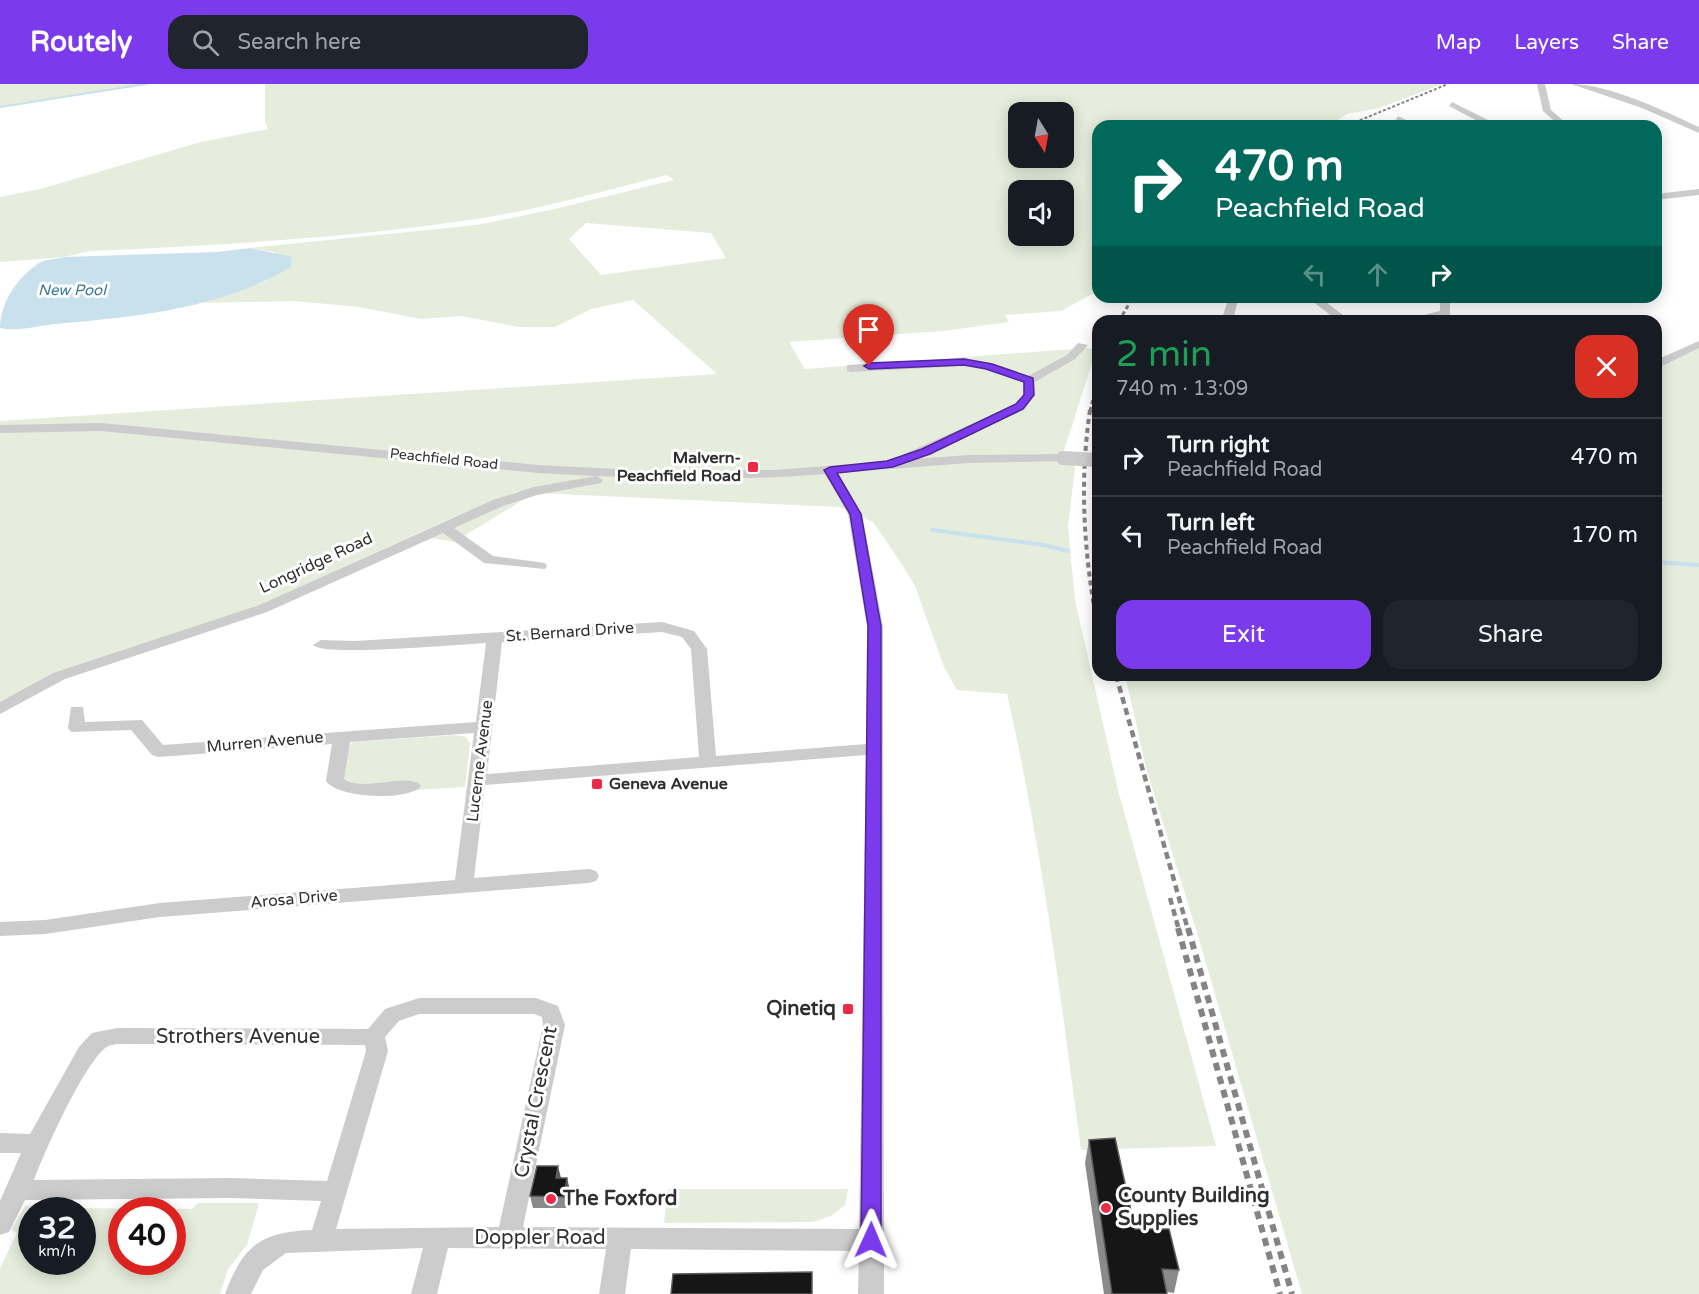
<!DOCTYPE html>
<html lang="en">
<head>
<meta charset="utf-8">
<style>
	:root { --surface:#171b24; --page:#20242c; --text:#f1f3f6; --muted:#9ea1a6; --line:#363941; --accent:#7c3aed }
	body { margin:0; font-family:"Varela Round",sans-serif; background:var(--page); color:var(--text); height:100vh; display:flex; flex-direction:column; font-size:22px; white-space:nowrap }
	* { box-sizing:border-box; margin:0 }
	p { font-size:20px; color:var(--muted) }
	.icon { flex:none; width:33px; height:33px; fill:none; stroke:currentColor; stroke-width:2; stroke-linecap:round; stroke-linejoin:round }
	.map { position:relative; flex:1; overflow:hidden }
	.sheet { position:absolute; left:1092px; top:231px; width:570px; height:366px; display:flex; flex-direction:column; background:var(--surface); border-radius:18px; box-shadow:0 3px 15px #0003 }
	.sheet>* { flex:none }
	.guide { position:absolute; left:1092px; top:36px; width:570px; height:183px; border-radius:18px; box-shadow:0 3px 15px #0003; background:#00695c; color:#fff; overflow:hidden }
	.needle { width:39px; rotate:169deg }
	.controls { position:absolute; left:1008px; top:18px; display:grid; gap:12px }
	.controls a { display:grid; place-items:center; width:66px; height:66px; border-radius:12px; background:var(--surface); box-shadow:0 3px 15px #0003; font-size:30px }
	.speed { position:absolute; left:18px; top:1113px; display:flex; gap:12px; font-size:30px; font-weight:700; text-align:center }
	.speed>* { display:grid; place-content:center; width:78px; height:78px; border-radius:50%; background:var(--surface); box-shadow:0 3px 15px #0003; line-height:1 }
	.speed small { font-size:15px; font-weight:400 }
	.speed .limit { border:9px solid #d22; background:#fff; color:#111 }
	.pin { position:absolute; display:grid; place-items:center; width:51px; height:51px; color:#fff; margin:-62px -26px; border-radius:50% 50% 50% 0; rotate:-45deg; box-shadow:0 0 6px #0007 }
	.pin .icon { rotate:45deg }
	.me { position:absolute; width:66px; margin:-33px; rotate:1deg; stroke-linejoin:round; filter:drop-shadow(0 0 4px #0008) }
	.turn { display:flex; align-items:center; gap:21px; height:126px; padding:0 24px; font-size:27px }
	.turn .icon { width:78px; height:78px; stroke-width:2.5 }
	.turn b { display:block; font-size:42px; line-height:51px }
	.lanes { display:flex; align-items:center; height:57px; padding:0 24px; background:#0003; justify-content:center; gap:30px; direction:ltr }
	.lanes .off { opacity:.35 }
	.round { display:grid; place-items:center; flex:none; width:63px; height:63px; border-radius:18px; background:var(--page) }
	.summary { display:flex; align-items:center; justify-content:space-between; height:102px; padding:0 24px }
	h1 { font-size:36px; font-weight:600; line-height:45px; color:#1e9e55 }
	.action { display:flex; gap:12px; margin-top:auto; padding:12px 24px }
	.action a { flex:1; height:69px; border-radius:18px; background:var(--accent); color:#fff; font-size:24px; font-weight:600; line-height:69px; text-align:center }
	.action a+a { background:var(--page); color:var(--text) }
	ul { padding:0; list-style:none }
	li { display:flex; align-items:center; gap:18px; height:78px; padding:0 24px; border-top:2px solid var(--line) }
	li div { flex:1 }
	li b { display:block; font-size:22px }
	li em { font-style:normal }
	header { display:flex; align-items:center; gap:36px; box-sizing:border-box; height:84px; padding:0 30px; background:var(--accent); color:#fff }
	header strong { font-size:28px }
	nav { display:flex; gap:33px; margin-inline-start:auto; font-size:21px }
	.search { width:420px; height:54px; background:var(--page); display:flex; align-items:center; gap:15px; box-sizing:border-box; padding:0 21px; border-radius:18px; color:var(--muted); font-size:22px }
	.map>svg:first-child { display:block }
</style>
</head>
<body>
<header>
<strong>Routely</strong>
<div class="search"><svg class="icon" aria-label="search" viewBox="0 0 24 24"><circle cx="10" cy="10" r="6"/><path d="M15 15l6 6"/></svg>Search here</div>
<nav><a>Map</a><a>Layers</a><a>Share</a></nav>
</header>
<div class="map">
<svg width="1699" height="1210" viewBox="0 0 1699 1210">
	<rect width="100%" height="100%" fill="#fff"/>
	<path fill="#e6eddc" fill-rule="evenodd" d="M0 0H152L0 23Z
		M265 0H1443L1379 24 1347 30 1328 42H1098V207L1061 227 1005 231 1009 238 943 247 789 258 805 285 1086 264 1096 266 1063 370 1075 383 1068 443 1075 516 1118 706 1216 1062 1081 1066C1061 913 1041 760 1007 610L957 606 944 583 915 502 901 479 873 438 840 423 516 408 445 437 255 523 60 589 0 619V337L717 290 633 216 591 225 555 243H519L461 232 421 235 359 223 294 217 203 219 267 197 274 168 250 164 477 141 550 126 674 96 667 91C604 107 541 125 476 135 348 154 220 161 90 167L64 173 0 178V113L40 105 201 58 268 45 265 38ZM1018 28H1064V74H1018ZM1018 106H1064V152H1018ZM586 139 711 149 726 174 601 191 569 155Z
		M1699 260V1210H1302L1198 852 1146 684 1125 591H1656V281Z
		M528 413 454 458 427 453 480 430Z
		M455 651 466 653 470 660 465 703 414 706 415 697 354 701 340 695 346 663 354 658Z
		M668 1105H848L845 1121 831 1132 813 1138 664 1139Z
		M67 1118 72 1124 192 1125 198 1119H259L247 1161 228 1185 220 1210H0V1184L17 1149 11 1146 25 1122ZM32 1126H82V1178H32ZM122 1126H172V1178H122Z"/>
	<path fill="#c8e1ed" d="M250 164 292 173 291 183C221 225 135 233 55 240 39 242 15 248 0 244 0 218 19 191 41 178 47 175 57 175 64 173L217 168Z"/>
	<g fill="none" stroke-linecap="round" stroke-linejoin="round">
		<path stroke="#c8e1ed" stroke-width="2" d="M0 23 146 0"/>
		<path stroke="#c8e1ed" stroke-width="4" d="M932 446 1044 461 1068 467
			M1656 478 1699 481"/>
		<path fill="#ccc" fill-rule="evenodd" d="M1537 0H1545L1551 26 1569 42H1560L1543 27Z
			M1571 0C1609 0 1664 27 1699 43V49L1642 24Z
			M1452 18 1496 40 1497 42H1487L1449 22Z
			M1398 32 1414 40 1415 42H1405L1395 37Z
			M1699 105V111L1656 116V110Z
			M1231 213H1242L1237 220 1233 237H1221L1227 219Z
			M1307 213H1319L1351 237H1338Z
			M1440 213H1450V231L1422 237H1399L1440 227Z
			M1699 257V264L1656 285V276Z
			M1078 259 1088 261 1075 275 1035 298V311L1024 326 915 375 968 371 1063 370 1070 374 1068 377 968 379 838 389 862 430 883 542 884 1210H858L859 1167 631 1165 625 1210H599L606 1165 448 1164 437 1210H411L423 1164 286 1169 263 1186 251 1210H225C243 1162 260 1148 312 1146L321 1117 231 1114 25 1116 9 1148 0 1151V1117L21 1069H0V1049L30 1050 79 963 92 949 117 944 368 945 385 925 419 914H536L558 922 565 941 523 1143 859 1145 866 671 485 701 474 794 589 785 596 787 599 792 596 797 589 799 160 833 45 850 0 852V838L45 836 160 819 455 796 474 649 350 658 344 695C364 709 411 687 421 702 411 717 338 715 326 697L332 660 158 673 152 671 131 646 71 648 68 644 71 623H83L85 638 142 636 163 661 476 638 486 559C462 560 323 573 313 561L321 556 355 557 662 538 694 547 707 565 716 672 866 660 867 542 848 430 825 390C749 396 672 396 596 392L603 396 601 399 537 411 503 422 454 444 493 472 545 479 547 482 545 485 484 479 443 449 267 528 65 595 0 630V618L53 589 257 522 493 416 534 403 596 392 538 389 101 347 0 349V341L101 339 538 381 655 387 775 386 902 376V371L1016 320 1023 311V298L986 285 964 282 851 288 847 287V281L964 274 992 279 1028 292 1067 271ZM662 548 682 553 691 565 699 673 487 690 502 558ZM419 930H534L542 933 543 941 499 1143 336 1145 388 967 385 953 399 937ZM117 960 365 961 366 967 327 1097 231 1094 34 1096C46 1065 81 986 104 965 108 961 112 961 117 960Z"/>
		<path stroke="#848484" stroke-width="2" stroke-dasharray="3 2" stroke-linecap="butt" d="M1346 42 1448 0"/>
		<path stroke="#848484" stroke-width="3" stroke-dasharray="4 3" stroke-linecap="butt" d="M1119 237 1133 213
			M1090 327 1098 294"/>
		<path stroke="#848484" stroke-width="4" stroke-dasharray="5 4" stroke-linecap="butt" d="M1090 326C1079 400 1084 471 1098 545"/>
		<path stroke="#848484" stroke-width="4.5" stroke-dasharray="7 4.5" stroke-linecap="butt" d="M1116 591 1188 846
			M1170 814 1179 846"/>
		<path stroke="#848484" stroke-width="6" stroke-dasharray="8 6" stroke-linecap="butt" d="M1178 844 1280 1210
			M1188 844 1292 1210"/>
		<path stroke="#ccc" stroke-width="14" d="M1063 374 1098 376"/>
	</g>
	<path fill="#8a8a8a" d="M1089 1056 1135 1145 1179 1186 1174 1209 1167 1208V1210H1104L1085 1079Z
		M561 1094 570 1106 566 1124H533L530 1112Z"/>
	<path fill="#5c5c5c" d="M558 1082 561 1094H556Z
		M567 1094 570 1106 566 1124 564 1113Z"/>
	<path fill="#161616" stroke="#5c5c5c" stroke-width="1.5" d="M1115 1054 1135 1145H1169L1179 1186 1162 1185 1167 1210H1112L1089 1056Z
		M537 1082H558L556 1094H567L564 1113 530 1112Z
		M812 1188V1210H671L673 1190Z"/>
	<path fill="#7c3aed" stroke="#51269a" stroke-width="1.5" d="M964 275 992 280 1033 294 1034 311 1023 325 930 370 893 383 837 389 861 430 881 542V1156L878 1162 871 1165 863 1162 861 1156 868 542 850 430 824 386 830 383 887 377 922 365 1016 320 1024 311V298L986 285 964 281 869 285 864 282 869 279Z"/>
	<g fill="#eb2b48" stroke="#fff" stroke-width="2">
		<rect x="747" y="377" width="12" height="12" rx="3"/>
		<rect x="591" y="694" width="12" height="12" rx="3"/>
		<rect x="842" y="919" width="12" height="12" rx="3"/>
		<circle cx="551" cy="1115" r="6"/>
		<circle cx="1106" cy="1124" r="6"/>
	</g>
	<g text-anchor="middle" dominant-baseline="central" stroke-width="6" stroke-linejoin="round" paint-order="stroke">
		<g font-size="14" fill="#2f2f2f" stroke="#fff">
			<text transform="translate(444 375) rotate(6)">Peachfield Road</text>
		</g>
		<g font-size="15" font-style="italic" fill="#3a7894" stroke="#fff">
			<text x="72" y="206">New Pool</text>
		</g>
		<g font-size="16" font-weight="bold" fill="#2f2f2f" stroke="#fff" text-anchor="end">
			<text x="741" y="374">Malvern-<tspan x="741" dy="18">Peachfield Road</tspan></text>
			<text x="609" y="700" text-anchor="start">Geneva Avenue</text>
		</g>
		<g font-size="16" fill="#2f2f2f" stroke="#fff">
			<text transform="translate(316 479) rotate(-25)">Longridge Road</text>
			<text transform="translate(570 548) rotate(-4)">St. Bernard Drive</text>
			<text transform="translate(265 658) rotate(-5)">Murren Avenue</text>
			<text transform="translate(480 677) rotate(-83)">Lucerne Avenue</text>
			<text transform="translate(294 815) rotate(-5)">Arosa Drive</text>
		</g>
		<g font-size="20" font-weight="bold" fill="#2f2f2f" stroke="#fff" text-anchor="start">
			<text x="836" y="925" text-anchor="end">Qinetiq</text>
			<text x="1118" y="1112">County Building<tspan x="1118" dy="23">Supplies</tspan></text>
			<text x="563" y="1115">The Foxford</text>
		</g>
		<g font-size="20" fill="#2f2f2f" stroke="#fff">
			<text x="238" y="953">Strothers Avenue</text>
			<text transform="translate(536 1018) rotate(-79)">Crystal Crescent</text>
			<text x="540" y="1154">Doppler Road</text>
		</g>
	</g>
</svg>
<div class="controls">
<a><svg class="needle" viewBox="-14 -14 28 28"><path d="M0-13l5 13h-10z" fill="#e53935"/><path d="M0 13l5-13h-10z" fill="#9ea1a6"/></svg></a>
<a><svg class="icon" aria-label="sound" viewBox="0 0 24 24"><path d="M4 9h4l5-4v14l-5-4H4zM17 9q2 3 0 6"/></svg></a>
</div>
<div class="speed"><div>32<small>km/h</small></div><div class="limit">40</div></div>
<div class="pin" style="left:869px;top:282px;background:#d93025"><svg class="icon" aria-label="arrive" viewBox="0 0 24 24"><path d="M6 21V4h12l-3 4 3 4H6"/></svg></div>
<svg class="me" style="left:871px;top:1156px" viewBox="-20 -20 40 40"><path d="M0-17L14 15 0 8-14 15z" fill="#7c3aed" stroke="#fff" stroke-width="4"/></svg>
<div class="guide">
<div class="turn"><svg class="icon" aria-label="right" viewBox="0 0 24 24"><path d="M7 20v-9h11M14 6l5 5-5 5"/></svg><div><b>470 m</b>Peachfield Road</div></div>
<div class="lanes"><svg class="icon off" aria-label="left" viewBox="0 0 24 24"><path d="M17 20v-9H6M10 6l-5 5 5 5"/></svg><svg class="icon off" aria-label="ahead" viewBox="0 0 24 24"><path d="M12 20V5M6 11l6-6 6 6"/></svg><svg class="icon" aria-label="right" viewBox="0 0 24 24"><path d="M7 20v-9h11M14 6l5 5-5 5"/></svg></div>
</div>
<section class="sheet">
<div class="summary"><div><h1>2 min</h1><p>740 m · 13:09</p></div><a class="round" style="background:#d93025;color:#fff"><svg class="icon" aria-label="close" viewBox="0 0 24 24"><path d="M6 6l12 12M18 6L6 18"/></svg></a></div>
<ul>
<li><svg class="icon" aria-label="right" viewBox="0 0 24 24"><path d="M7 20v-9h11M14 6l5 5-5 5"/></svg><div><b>Turn right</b><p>Peachfield Road</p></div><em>470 m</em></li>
<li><svg class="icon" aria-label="left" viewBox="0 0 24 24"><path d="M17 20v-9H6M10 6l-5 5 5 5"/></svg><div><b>Turn left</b><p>Peachfield Road</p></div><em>170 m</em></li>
</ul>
<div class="action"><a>Exit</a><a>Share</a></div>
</section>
</div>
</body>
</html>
